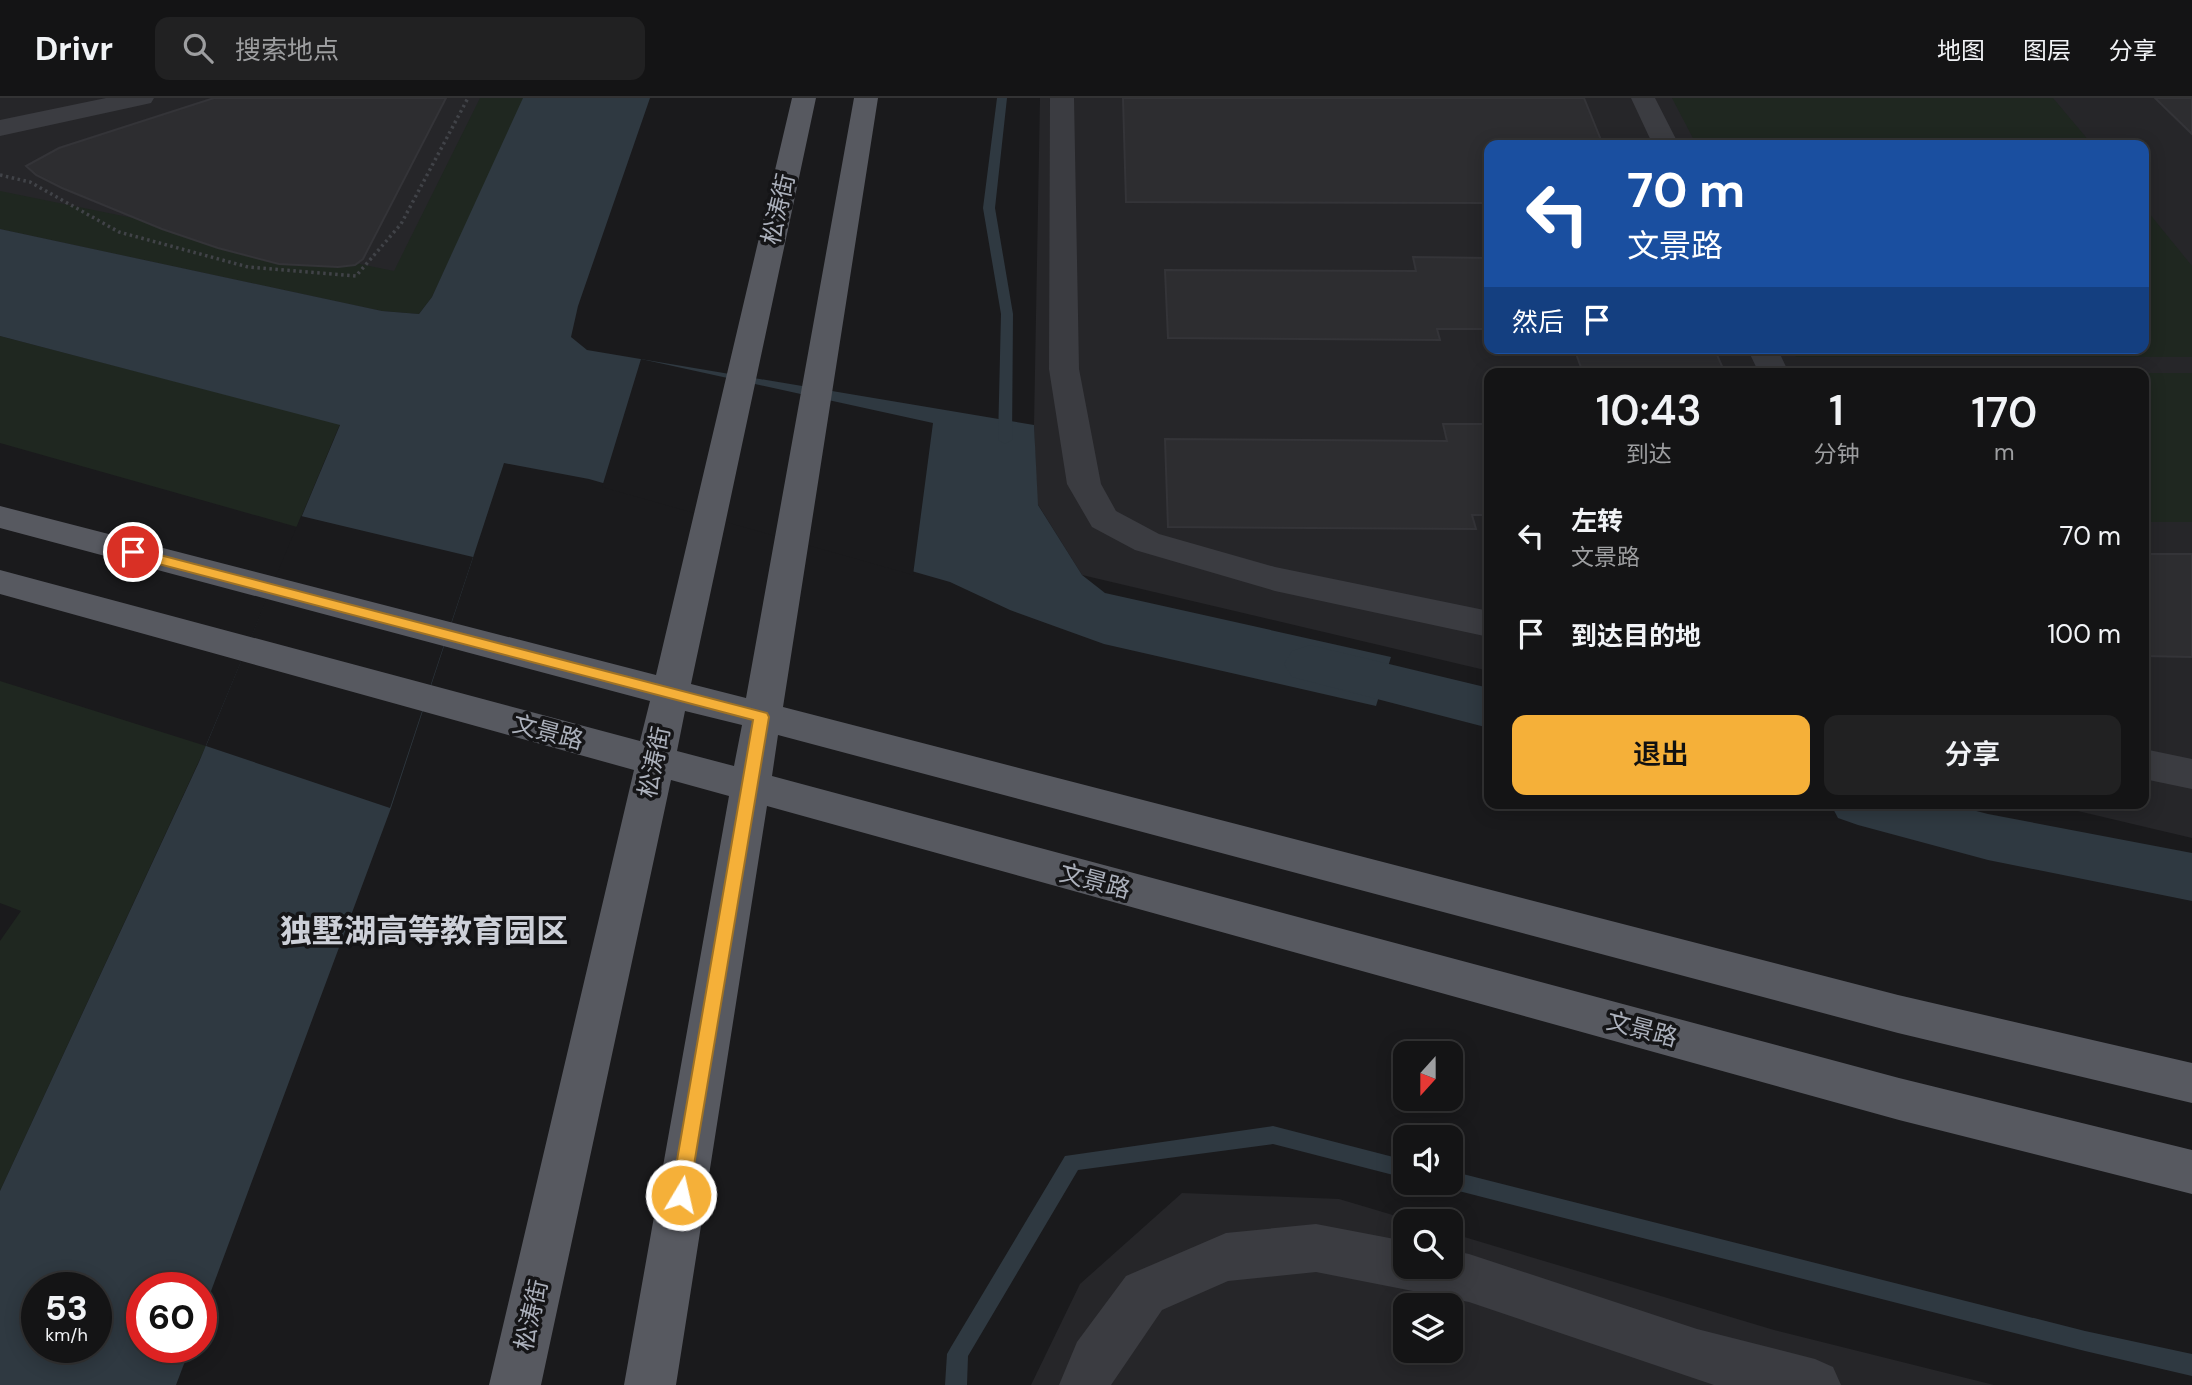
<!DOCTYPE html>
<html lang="zh">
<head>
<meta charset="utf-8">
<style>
	:root { --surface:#141415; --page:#212122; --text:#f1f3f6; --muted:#9d9ea0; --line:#333334; --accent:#f5b039 }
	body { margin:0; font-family:"DM Sans","Noto Sans SC",sans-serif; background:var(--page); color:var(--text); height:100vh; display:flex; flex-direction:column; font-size:26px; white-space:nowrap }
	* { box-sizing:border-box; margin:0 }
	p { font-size:23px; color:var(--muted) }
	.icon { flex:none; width:38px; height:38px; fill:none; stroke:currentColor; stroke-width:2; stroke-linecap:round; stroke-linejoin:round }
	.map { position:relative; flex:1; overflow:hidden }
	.sheet { position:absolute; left:1484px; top:270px; width:665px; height:441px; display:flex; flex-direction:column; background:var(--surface); border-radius:14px; box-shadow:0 4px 18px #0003,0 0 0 2px var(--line) }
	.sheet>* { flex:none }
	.banner { position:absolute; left:1484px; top:42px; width:665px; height:214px; border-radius:14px; box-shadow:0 4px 18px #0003,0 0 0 2px var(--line); background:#1a4fa0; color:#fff; overflow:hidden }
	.needle { width:46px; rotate:201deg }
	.buttons { position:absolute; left:1393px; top:943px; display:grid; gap:14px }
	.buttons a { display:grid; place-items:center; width:70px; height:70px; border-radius:14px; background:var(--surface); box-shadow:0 4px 18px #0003,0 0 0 2px var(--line); font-size:35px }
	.speed { position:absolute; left:21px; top:1174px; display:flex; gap:14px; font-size:35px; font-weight:700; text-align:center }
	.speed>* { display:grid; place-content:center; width:91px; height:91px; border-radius:50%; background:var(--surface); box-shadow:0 4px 18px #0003,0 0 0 2px var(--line); line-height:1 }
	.speed small { font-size:18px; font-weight:400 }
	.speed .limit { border:10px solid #d22; background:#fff; color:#111 }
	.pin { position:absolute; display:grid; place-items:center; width:60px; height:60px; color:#fff; margin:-30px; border:4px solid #fff; border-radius:50%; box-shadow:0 2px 7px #0007 }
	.me { position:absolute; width:77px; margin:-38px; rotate:9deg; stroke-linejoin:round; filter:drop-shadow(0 0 5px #0008) }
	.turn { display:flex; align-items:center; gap:24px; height:147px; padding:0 28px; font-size:32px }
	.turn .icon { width:91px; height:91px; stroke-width:2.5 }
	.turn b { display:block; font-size:49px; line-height:60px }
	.then { display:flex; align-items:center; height:66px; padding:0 28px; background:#0003; gap:14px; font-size:26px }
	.eta { display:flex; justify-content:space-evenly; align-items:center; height:119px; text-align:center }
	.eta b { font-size:42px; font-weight:600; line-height:49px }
	.action { display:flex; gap:14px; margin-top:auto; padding:14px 28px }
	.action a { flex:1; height:80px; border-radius:14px; background:var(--accent); color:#111; font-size:28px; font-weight:600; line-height:80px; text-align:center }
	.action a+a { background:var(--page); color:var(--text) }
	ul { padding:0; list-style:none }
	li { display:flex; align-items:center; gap:21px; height:98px; padding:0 28px }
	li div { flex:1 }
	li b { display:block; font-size:26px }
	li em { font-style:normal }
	header { display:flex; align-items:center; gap:42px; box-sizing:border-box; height:98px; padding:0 35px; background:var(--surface); border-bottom:2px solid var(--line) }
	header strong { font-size:33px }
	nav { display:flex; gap:38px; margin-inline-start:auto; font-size:24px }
	.search { width:490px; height:63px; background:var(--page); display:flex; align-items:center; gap:18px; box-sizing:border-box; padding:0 24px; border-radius:14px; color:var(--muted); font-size:26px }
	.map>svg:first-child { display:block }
</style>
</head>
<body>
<header>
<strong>Drivr</strong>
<div class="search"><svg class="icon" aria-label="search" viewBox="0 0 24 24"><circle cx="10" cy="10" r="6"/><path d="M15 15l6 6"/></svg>搜索地点</div>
<nav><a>地图</a><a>图层</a><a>分享</a></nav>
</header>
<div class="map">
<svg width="2192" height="1287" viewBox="0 0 2192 1287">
	<rect width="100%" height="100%" fill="#1a1a1c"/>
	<path fill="#262629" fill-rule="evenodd" d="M0 0H486L382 213 0 131Z
		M1040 0H2192V740L2044 705H2144V275H1489V573L1082 477 1037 405 1034 327ZM1489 47H2144V250H1489Z
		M1182 1095 1339 1101 1413 1123 1405 1124V1169H1451V1135L1774 1232 1994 1287H1031L1080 1186ZM1405 1208H1451V1253H1405Z"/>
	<path fill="#1f2720" d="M480 0H526L432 199 419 216 382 213 0 131V93L394 173Z
		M1672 0H2053L2090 44 1696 46Z
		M2144 109 2192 168V259H1796L1792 250H2144Z
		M0 238 340 326 297 429 0 345Z
		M1806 272 2143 275H1807Z
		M2144 275H2192V424H2144Z
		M0 583 206 648 0 1093V843L21 813 0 805Z"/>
	<path fill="#2f3941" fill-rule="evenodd" d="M523 0H650L578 208 571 239 587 252 1034 327 1038 407 1082 477 1105 495 1391 559 1376 608 1104 546 1010 512 950 484 589 381 504 365 391 710 201 1220V1190H142V1250H190L176 1287H0V1093L199 664 340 327 0 238V131L382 213 419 216 432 199ZM37 1190H96V1250H37Z"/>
	<path fill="#1a1a1c" d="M641 261 933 325 913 477 602 389Z
		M301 418 473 459 390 710 206 648Z"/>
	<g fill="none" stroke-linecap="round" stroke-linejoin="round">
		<path fill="#2f3941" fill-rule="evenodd" d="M997 0H1007L995 110 1013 216 1012 342 1005 346 998 342 1001 216 983 110Z
			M1273 1028 1405 1062V1080L1273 1046 1078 1072 968 1258 967 1287H945L947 1256 951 1249 1065 1058Z
			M1451 1073 2085 1233 2192 1256V1278L2085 1253 1451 1091 1443 1085H1451Z"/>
		<path fill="#2f3941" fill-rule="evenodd" d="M1310 547 1489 590V630L1292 579 1284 566 1292 553Z
			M1830 705H1945L1988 716 2192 755V803L1988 762 1858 727 1838 720Z"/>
	</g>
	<path fill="#2d2d30" stroke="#343438" stroke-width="2" d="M214 0H446L363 161 355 167 338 169 279 166 218 150 162 131 62 90 36 77 26 68 59 50Z
		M1123 0H1584L1603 47H1489V105L1126 104Z
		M2155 0H2192V36Z
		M1413 159 1489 160V231H1437L1440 242 1168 240 1165 172 1416 173Z
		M1574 250H1714L1725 275H1583Z
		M1443 326H1489V417H1472L1476 431 1168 429 1165 341 1447 343Z
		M2144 456H2192V559L2144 558Z"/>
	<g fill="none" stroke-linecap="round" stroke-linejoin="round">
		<path stroke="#414348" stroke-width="3.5" stroke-dasharray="2.5 3.5" stroke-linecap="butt" d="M0 77 30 84 119 134 248 169 356 178 401 126 468 0"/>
		<path fill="#3b3c41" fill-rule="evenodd" d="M106 0H154L151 5 142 7 0 38V22Z
			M1050 0H1074L1079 271 1101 386 1116 413 1159 436 1275 469 1489 513V539L1275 493 1135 452 1092 429 1067 386 1049 271Z
			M1631 0H1655L1679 47H1653Z
			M1747 250H1777L1789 275H1759Z
			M2144 651 2192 661V691L2144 681Z
			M1316 1126 1405 1143V1169H1451V1152L1469 1156 1697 1231 1815 1261 1833 1269 1841 1287H1714L1469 1204 1316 1174 1228 1183 1162 1212 1111 1287H1059L1077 1244 1126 1178 1226 1135Z"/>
		<path fill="#575960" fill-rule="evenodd" d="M792 0H816L691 586 746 600 854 0H878L783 609 1898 897 2192 965V1005L1898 935 778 637 772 678 1899 980 2192 1052V1096L1899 1022 767 708 676 1287H624L729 698 671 682 541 1287H489L634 672 0 496V472L640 643 650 603 0 430V408L656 577ZM685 613 742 627 734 668 677 653Z"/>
	</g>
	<path fill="#f5b039" stroke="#9f7225" stroke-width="2" d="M133 450 767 615 769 619 688 1103 681 1106 674 1103 671 1097 753 622 128 458V451Z"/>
	<g text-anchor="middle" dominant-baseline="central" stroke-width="7" stroke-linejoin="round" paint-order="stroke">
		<g font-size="24" fill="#acb1bc" stroke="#151517">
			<text transform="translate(778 111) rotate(-77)">松涛街</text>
			<text transform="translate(548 634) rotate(15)">文景路</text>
			<text transform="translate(654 664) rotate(-78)">松涛街</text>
			<text transform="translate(1095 783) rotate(15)">文景路</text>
			<text transform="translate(1642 931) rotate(15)">文景路</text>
			<text transform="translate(531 1217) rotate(-77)">松涛街</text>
		</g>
		<g font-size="32" font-weight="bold" fill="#cdd0d8" stroke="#151517">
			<text x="424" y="833">独墅湖高等教育园区</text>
		</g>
	</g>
</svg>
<div class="buttons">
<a><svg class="needle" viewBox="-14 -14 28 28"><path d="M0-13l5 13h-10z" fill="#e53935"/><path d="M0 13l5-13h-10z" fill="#9d9ea0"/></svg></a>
<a><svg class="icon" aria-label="sound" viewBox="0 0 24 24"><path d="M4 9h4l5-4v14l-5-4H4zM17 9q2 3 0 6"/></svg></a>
<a><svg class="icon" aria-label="search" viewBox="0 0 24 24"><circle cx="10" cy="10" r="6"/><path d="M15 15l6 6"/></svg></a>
<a><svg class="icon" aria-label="layers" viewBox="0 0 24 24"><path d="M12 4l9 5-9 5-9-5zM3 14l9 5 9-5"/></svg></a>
</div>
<div class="speed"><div>53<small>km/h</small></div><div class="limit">60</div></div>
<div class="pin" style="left:133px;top:454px;background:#d93025"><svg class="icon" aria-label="arrive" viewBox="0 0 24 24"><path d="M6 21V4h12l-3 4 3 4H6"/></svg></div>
<svg class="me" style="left:681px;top:1097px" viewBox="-20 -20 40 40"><circle r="17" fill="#f5b039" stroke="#fff" stroke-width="3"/><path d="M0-11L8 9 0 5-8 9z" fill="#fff"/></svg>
<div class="banner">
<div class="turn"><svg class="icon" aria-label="left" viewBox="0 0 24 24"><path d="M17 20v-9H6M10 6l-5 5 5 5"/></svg><div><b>70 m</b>文景路</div></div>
<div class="then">然后<svg class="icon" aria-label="arrive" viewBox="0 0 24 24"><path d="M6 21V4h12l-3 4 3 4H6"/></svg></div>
</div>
<section class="sheet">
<div class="eta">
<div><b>10:43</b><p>到达</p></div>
<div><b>1</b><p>分钟</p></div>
<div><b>170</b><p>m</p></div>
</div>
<ul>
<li><svg class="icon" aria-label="left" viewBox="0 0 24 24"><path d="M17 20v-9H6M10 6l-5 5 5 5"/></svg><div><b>左转</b><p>文景路</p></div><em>70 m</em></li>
<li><svg class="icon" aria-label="arrive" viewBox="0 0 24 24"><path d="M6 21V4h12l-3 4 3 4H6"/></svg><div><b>到达目的地</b></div><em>100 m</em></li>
</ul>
<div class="action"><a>退出</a><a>分享</a></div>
</section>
</div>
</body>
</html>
